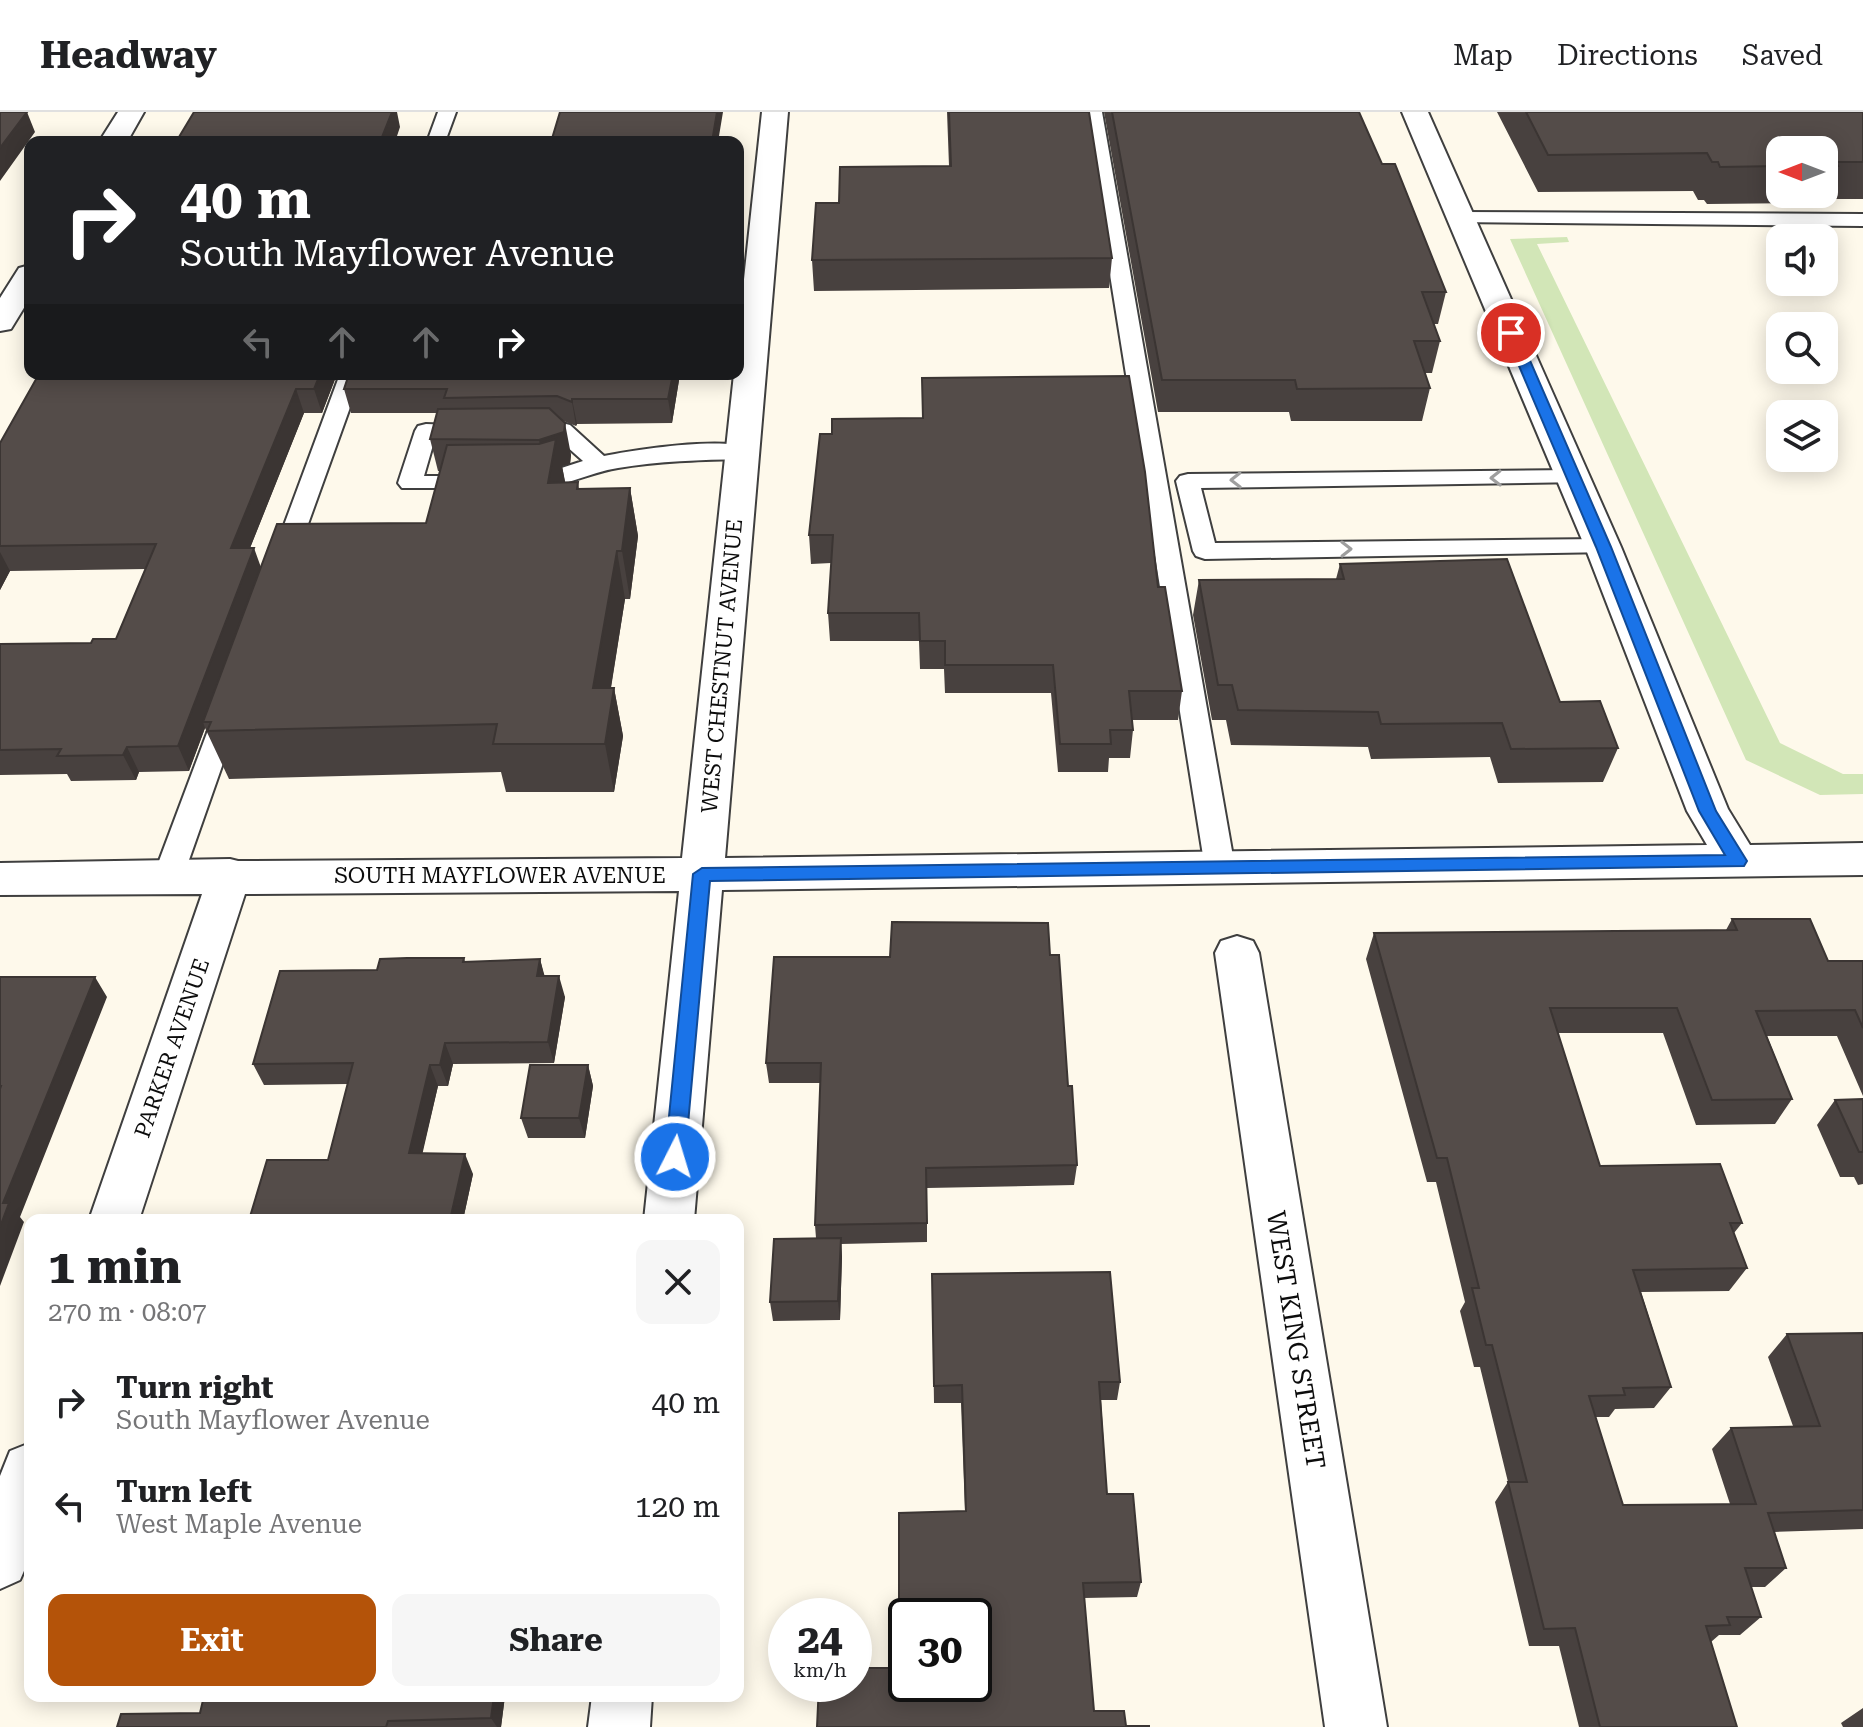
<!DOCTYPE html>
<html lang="en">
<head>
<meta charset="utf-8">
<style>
	:root { --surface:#fff; --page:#f6f6f6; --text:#202124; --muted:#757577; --line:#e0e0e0; --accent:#b45309 }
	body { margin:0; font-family:"Roboto Serif",serif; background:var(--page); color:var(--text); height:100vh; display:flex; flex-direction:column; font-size:30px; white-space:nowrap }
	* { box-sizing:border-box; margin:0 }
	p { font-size:26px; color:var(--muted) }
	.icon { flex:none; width:44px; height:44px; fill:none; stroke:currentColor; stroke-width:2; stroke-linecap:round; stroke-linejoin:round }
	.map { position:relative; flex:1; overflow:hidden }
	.details { position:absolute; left:24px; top:1102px; width:720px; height:488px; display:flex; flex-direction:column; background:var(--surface); border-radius:16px; box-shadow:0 4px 20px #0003 }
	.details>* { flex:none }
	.hud { position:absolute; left:24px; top:24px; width:720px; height:244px; border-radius:16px; box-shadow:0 4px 20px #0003; background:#202124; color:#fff; overflow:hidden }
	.needle { width:52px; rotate:270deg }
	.tools { position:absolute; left:1766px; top:24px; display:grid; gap:16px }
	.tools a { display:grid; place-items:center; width:72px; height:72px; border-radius:16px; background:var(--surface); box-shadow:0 4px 20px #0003; font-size:40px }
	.speed { position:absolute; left:768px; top:1486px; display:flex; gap:16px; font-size:40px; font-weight:700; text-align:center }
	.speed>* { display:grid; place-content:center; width:104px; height:104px; border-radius:50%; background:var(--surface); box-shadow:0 4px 20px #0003; line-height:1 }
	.speed small { font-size:20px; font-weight:400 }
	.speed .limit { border:4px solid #111; border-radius:12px; background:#fff; color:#111 }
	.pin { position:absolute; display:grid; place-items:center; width:68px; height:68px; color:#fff; margin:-34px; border:4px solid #fff; border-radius:50%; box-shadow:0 2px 8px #0007 }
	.me { position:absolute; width:88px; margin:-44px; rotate:5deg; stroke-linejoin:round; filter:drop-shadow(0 0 6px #0008) }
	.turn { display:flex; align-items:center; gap:28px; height:168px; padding:0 24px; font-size:36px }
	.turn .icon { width:104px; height:104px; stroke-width:2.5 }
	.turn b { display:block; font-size:56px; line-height:68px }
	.lanes { display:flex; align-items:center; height:76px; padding:0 24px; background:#0003; justify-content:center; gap:40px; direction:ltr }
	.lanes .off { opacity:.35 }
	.round { display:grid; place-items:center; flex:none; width:84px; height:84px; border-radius:16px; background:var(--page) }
	.summary { display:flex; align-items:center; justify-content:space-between; height:136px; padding:0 24px }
	h1 { font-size:48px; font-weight:700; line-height:60px }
	.cta { display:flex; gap:16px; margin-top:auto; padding:16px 24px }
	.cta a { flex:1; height:92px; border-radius:16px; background:var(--accent); color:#fff; font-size:32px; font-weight:700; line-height:92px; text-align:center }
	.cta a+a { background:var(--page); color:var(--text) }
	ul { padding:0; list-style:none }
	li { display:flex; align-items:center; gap:24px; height:104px; padding:0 24px }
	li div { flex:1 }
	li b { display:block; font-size:30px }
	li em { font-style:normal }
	header { display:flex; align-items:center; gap:48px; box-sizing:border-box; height:112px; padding:0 40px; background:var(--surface); border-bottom:2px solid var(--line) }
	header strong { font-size:38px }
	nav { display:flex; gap:44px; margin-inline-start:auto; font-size:28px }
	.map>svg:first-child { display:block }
</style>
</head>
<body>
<header>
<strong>Headway</strong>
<nav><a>Map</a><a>Directions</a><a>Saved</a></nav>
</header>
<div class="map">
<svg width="1863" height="1615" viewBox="0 0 1863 1615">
	<rect width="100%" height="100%" fill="#fef9eb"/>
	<path fill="#d2e6b7" d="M1567 125 1569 130 1537 132 1780 631 1843 662H1863V682L1820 683 1746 648 1510 127Z"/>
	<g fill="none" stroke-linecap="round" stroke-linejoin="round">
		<defs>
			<path id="service" d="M438 0H456L445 30H427Z
				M1084 0H1102L1235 756 1230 764 1220 767 1210 764 1205 756Z
				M1461 100 1863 102V114L1454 110 1451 106 1454 102Z
				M340 262H362L294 451 291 457H273L270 451Z
				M562 311 570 313 604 344C641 337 714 326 750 335L754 340 750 345 742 347C701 348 659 349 618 356 585 361 549 383 516 375L512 370 516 365 546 361 583 349 556 325 522 324 519 319 522 314Z
				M426 312 482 314 485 319 482 324 435 326 424 364H476L484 366 488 371 484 376H402L398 371 415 319 418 314Z
				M1574 358 1582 360 1586 365 1582 370 1201 376 1215 431 1603 427 1612 430 1615 435 1612 440 1205 447 1196 444 1193 439 1176 369 1180 364 1188 362Z
				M229 588 238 590 242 597 183 765 178 773 168 776 158 773 153 765 216 597 220 590Z"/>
			<path id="minor" d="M118 0H144L127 30H99Z
				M762 0H788L725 746 1707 733 1687 699 1585 435 1402 0H1428L1621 435 1728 697 1750 733 1863 731V763L722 778 694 1108H644L679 779 245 782 139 1108H89L202 782 0 783V751L230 747 238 749 682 746 734 262H738V223Z
				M30 153V186L11 217 0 219V186L19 156Z
				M1237 824 1253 829 1259 841 1387 1615H1325L1215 841 1221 829Z
				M30 1331V1445L20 1468 0 1477V1364L10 1339Z
				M592 1584H652L650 1615H588Z"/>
		</defs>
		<use href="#service" stroke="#3f3f3f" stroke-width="4"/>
		<use href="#minor" stroke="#3f3f3f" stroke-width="4"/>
		<use href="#service" fill="#fff" fill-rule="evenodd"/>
		<use href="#minor" fill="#fff" fill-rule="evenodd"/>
	</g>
	<path fill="#48413f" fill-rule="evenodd" d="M947 0H1089L1112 146 1109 176 814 179 812 148 839 91 949 54Z
		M1104 0H1359L1382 52 1446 180 1438 212H1434L1440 229 1432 261H1425L1430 276 1422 309H1291L1289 300H1158Z
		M1497 0H1863V87H1824L1823 91 1707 92 1704 88H1698L1693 79 1538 80ZM1780 38H1824V82H1780Z
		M39 262H337L322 301H304L250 436 261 456 426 411 440 359H438L430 327 437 301H351L344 277 349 262H680L672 311 577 312 576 314 561 308 571 343 570 352 562 354 565 371 578 370 579 377 630 376 638 424 630 487H625L611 576H614L623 624 614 680H506L501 660 229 667 205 616 189 659 139 660 136 668 71 669 67 662 0 663V532L91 531 116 527 146 457 10 459 0 478V331Z
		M820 322 1158 475 1182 579 1178 608H1132L1133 618 1130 646H1109L1108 660H1058L1051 581H945L944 557H920L919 529H830L828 501 831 451 811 452 809 423Z
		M1340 452 1560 590 1618 636 1603 670 1498 671 1490 645 1371 647 1368 635 1231 633 1226 608H1212L1193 503 1199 468 1336 467Z
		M1732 807 1828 849H1863V984L1837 924H1767L1792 987 1775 1012 1696 1013 1663 921H1558L1600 1054 1742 1111 1734 1121 1747 1156 1729 1179 1641 1180 1671 1275 1654 1296 1615 1297 1609 1305H1595L1623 1393 1730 1392 1712 1337 1731 1316 1793 1314 1768 1245 1787 1222 1863 1221V1417L1774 1420 1786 1456 1765 1475H1751L1761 1505 1740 1523H1719L1711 1530 1737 1615H1579L1559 1534H1529L1495 1390 1508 1370 1480 1255H1474L1460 1199 1465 1190 1436 1070H1427L1366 847 1374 821 1726 818Z
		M1050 843 1077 1053 1074 1073 927 1076V1130L841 1132 842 1145 840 1208 773 1209 770 1190 816 1126 815 1113 820 971H769L766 951 890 845Z
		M464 846 465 850 540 847 544 864 565 885 554 951 453 952 448 974H438L422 1041 473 1062 463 1108H249L328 1048 348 972 264 973 253 952Z
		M588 953 593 974 585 1026H528L521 1006Z
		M1863 987V1072L1858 1073 1854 1065H1840L1817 1013 1835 988Z
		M932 1162 1120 1270 1117 1288H1101L1107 1382 1141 1470 1137 1485 1084 1486 817 1615 899 1556 965 1399 961 1291H934Z
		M505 1584 501 1615H117L200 1601Z
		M1863 1596V1615H1843L1841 1611Z"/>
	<path fill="#3b3533" d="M27 0 35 20 0 69V36Z
		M392 0H397L400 15 395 30H380Z
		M717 0H723L718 30H712Z
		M320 262H337L322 301 314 277Z
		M673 262H680L672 311 668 287Z
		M296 277 304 301 240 461 231 436Z
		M572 287 577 312 576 314 572 290Z
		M565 311 571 343 570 352 562 354 566 374 548 371 539 328Z
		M630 376 638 424 630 487 622 439Z
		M254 436 263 461 203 610 205 616 189 659 178 634Z
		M617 439 625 487 603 624 593 576Z
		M0 440 10 459 0 478Z
		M614 576 623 624 614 680 605 632Z
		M127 635 139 660 136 668 123 643Z
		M540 847 546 869 537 864Z
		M559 864 565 885 554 951 548 930Z
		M95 865 107 885 20 1105 24 1110 0 1174V1115L3 1091Z
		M445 931 453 952 448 974 440 953Z
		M430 953 438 974 418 1061 409 1041Z
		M588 953 593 974 585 1026 579 1006Z
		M465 1042 473 1062 463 1108H450Z
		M841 1126 842 1145 840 1208 838 1189Z
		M494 1584H505L501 1615H497L491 1606Z"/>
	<path fill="#544c49" stroke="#3b3533" stroke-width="2" fill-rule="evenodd" d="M0 0H27L0 36Z
		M194 0H392L380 30H176Z
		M560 0H717L712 30H551Z
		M949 0H1089L1112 146 812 148 816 91H839L840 55 951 54Z
		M1112 0H1359L1382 52H1395L1446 180H1422L1440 229H1414L1430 276 1297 277 1295 268H1162Z
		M1526 0H1863V50H1836L1838 54H1824V38H1780V54L1720 55 1718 50H1712L1707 41 1548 43Z
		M39 262H320L314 277H296L231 436H254L178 634 127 635 123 643 57 644 61 637 0 638V532L91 531 93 527H116L156 432 0 434V331Z
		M349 262H673L668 287H572V290L557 284 444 286 447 277H344Z
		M1129 264 1145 360 1158 475H1165L1182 579H1129L1133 618H1110L1111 632H1060L1053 553H945V529H920L919 501H828L833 423H809L820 322H832V307L923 306 922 266Z
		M549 296 565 311 564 320 539 328 430 327 438 297Z
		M556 327 548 371 578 370 577 377 630 376 622 439H617L593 576H614L605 632H493L497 612 207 619 211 610H203L277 412 426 411 447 333 539 332Z
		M1507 447 1560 590 1600 589 1618 636 1511 637 1502 611 1381 612 1378 600 1238 598 1232 573H1218L1199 468 1344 467 1340 452Z
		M1732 807H1810L1828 849H1863V916L1855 898 1756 899 1792 987 1712 988 1677 896H1550L1600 1054 1720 1052 1742 1111H1730L1747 1156 1633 1158 1671 1275 1623 1276 1625 1283 1589 1284 1623 1393 1756 1392 1731 1316 1820 1314 1787 1222 1863 1221V1398L1768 1401 1786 1456H1745L1761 1505H1727L1730 1513 1706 1514 1737 1615H1600L1575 1516 1544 1517 1508 1370H1527L1492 1233H1486L1472 1176H1479L1447 1046H1437L1374 821 1737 818Z
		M892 810 1048 811 1050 843H1059L1068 974H1072L1077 1053 926 1056 927 1111 815 1113 821 951H766L774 845H890Z
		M407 846H464L463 850 540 847 537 864H559L548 930 445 931 440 953H430L409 1041 465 1042 450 1108H249L267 1048H328L353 951 253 952 280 859 377 858 380 847Z
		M0 865H95L3 1091H9L0 1115V977L1 974H0Z
		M530 953H588L579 1006H521Z
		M1863 987V1040H1859L1835 988Z
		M841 1126 838 1189 770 1190 774 1127Z
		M1110 1160 1120 1270H1099L1107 1382H1133L1141 1470 1083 1471 1094 1599H1124L1126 1614H1149V1615H817L819 1572H854V1556H899V1401L966 1399 962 1273 934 1274 932 1162ZM906 1504H974V1572H906Z
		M204 1584H494L491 1606 388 1609 386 1615H117L121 1602 200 1601Z"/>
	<defs><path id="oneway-chevron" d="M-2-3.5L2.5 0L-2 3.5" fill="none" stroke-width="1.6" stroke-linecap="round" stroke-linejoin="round" transform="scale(2)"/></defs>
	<g stroke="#9e9e9e">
		<use href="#oneway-chevron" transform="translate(1496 366) rotate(179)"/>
		<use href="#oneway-chevron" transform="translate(1236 368) rotate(179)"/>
		<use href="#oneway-chevron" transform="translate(1346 437) rotate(-1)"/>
	</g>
	<path fill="#1a73e8" stroke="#114b97" stroke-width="2" d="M1511 218 1518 221 1611 435 1716 699 1747 749 1744 754 710 769 685 1045 682 1051 675 1053 668 1051 665 1045 693 762 702 756 1725 743 1699 699 1596 435 1505 221Z"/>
	<g text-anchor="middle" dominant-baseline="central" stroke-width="8" stroke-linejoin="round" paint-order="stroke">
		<g font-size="22" fill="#0c0c0c" stroke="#fff">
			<text transform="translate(722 554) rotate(-85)">WEST CHESTNUT AVENUE</text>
			<text x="500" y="763">SOUTH MAYFLOWER AVENUE</text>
			<text transform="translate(172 936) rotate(-71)">PARKER AVENUE</text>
		</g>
		<g font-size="26" fill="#0c0c0c" stroke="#fff">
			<text transform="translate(1296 1228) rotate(81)">WEST KING STREET</text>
		</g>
	</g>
</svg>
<div class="tools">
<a><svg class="needle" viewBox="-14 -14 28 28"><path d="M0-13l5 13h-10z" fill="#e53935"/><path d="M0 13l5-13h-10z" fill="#757577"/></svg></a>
<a><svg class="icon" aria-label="sound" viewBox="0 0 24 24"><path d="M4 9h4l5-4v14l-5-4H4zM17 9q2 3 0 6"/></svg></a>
<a><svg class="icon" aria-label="search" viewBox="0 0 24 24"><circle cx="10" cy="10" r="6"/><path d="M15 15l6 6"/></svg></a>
<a><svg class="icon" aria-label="layers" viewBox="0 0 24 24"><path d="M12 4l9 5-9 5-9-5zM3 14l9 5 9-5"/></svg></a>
</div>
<div class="speed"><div>24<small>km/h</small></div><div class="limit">30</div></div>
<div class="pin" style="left:1511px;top:221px;background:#d93025"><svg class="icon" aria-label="arrive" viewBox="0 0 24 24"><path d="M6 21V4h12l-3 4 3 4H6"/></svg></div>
<svg class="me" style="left:675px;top:1045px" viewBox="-20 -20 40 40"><circle r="17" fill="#1a73e8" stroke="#fff" stroke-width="3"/><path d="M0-11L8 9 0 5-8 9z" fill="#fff"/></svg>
<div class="hud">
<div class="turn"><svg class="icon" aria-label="right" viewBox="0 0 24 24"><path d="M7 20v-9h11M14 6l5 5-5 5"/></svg><div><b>40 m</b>South Mayflower Avenue</div></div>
<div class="lanes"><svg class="icon off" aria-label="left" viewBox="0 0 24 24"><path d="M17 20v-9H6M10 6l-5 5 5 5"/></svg><svg class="icon off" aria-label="ahead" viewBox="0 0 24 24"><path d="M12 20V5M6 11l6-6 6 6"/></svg><svg class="icon off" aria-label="ahead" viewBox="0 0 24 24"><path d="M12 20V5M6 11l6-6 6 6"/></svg><svg class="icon" aria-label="right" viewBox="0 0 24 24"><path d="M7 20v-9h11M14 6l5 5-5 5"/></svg></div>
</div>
<section class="details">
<div class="summary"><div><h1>1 min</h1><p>270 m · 08:07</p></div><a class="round"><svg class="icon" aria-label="close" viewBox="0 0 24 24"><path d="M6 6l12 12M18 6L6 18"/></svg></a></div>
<ul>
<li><svg class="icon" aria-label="right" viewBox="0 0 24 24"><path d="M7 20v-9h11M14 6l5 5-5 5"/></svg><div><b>Turn right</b><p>South Mayflower Avenue</p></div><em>40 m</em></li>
<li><svg class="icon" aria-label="left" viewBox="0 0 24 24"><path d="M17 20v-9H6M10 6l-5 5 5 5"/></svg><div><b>Turn left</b><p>West Maple Avenue</p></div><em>120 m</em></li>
</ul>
<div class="cta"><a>Exit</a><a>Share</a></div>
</section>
</div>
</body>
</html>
